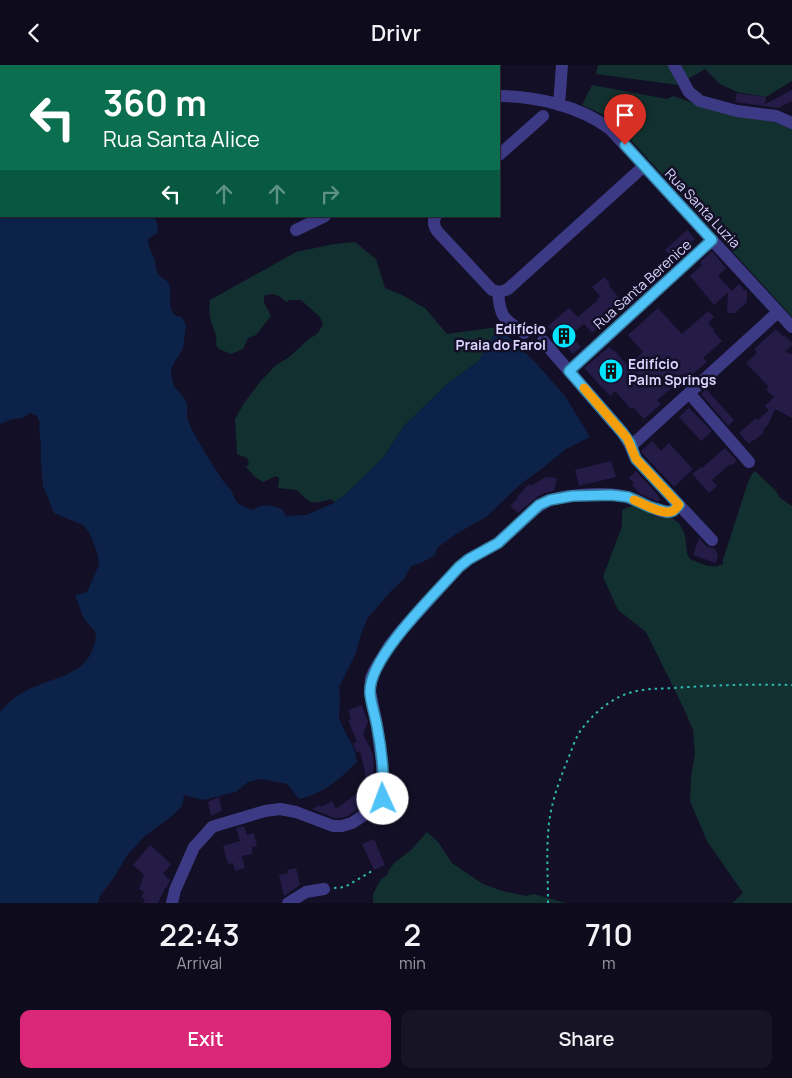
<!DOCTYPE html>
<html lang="en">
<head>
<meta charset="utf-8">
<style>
	:root { --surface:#0e0b1c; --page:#171425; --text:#f1f3f6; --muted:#9b9ba3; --line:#2e2b3b; --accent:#db2777 }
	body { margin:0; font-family:Manrope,sans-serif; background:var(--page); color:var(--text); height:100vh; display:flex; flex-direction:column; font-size:19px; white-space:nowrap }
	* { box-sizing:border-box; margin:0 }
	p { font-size:16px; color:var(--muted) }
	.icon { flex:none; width:28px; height:28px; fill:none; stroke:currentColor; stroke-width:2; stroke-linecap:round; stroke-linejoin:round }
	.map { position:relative; height:838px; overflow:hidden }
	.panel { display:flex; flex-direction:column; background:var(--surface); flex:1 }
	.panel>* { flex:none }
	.hud { position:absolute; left:0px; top:0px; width:500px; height:152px; box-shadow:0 1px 4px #0004,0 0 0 1px var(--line); background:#0b6e4f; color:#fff; overflow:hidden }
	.pin { position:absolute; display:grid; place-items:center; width:42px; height:42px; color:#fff; margin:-51px -21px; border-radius:50% 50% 50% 0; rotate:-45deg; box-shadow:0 0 5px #0007 }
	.pin .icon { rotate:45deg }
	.me { position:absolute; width:55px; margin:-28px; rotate:358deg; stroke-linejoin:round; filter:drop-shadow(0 0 4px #0008) }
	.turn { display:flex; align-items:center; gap:18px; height:105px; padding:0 20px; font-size:22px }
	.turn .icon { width:65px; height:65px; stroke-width:2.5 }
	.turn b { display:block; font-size:35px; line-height:42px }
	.lanes { display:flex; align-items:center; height:48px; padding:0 20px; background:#0003; justify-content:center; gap:25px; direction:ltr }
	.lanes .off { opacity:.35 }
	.eta { display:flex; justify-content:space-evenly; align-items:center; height:85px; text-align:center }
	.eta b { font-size:30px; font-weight:600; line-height:35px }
	.primary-button { display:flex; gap:10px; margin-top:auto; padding:10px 20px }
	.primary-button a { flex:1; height:58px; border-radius:10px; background:var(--accent); color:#fff; font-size:20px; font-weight:600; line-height:58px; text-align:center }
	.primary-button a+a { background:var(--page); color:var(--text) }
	header { display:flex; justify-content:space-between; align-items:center; height:65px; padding:0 20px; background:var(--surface); font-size:22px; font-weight:600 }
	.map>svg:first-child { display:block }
</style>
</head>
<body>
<header><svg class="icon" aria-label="back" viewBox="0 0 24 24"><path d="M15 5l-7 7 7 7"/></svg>Drivr<svg class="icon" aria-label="search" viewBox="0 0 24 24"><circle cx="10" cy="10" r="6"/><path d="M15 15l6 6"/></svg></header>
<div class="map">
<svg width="792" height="838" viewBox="0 0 792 838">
	<rect width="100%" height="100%" fill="#130f26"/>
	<path fill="#12302f" d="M598 0H668L678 20 596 9Z
		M679 0H792V16L766 32 737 27 720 19 705 4 688 14Z
		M592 20 667 34 673 31 724 48 771 56 792 64V252L618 61 604 50 582 40Z
		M355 177 376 194 385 223 402 230 425 243 447 269 498 262 479 296 447 319 404 361 384 392 346 429 335 437 331 434C312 439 311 440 297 425L278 423 279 413 276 411 263 417 255 412 246 402 249 399 247 393 237 389 235 354 244 338 260 317 276 300 288 293 309 274 317 269 323 260 320 252 301 235H289L286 237C279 230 273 227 264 231V237L271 251 256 270 248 273 243 284 231 289 219 284 216 280C218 270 213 265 211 256 209 249 209 242 210 235L296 187 334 179Z
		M755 406 776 426 780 433 792 441V838H732L743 828 707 776 690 736 691 711 695 689 693 665 684 644 646 567 618 545 603 512 622 461V445L634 440 667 450 672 453 679 458 685 470 687 488 690 494C700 498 712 505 723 499V495L748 417 752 409Z
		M427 767 438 777 452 798 483 819 502 826 526 831 534 829 566 838H373V829L381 814 387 810 389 805 394 798 411 785Z"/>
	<path fill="#0c2248" d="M0 0H192L194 1H1V151H155L158 162 157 168 148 174C148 181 151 186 154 193 156 199 155 206 160 211 163 215 167 214 169 219 173 228 164 251 182 252L186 260 183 284 174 298 171 304 172 314 174 321 185 334 187 340V353L192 365 207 391 223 416 231 425 236 436 239 439 252 445C265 438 268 440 282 444L286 451 306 450 334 438 346 429 384 392 404 361 447 319 479 296 498 262 536 298 565 331 590 372 566 384 539 406 523 417 486 452 456 469 437 483 435 490 421 498 411 501 404 514 392 525 367 554 361 569 356 588 339 622 340 633 339 653 346 669 354 683 357 697C340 714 323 729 299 734L287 719 261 714 248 717 236 727 203 735 184 730 182 741 172 751 145 771 128 789 115 811 100 831 98 838H0V647C9 636 21 627 34 622 56 612 85 609 93 583 94 579 96 575 96 571 95 564 89 560 85 555 81 549 79 538 75 530L87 527 99 500 97 487 92 474 88 466 83 460 54 448 43 421 41 397V382L39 364 40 358 37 351 30 348 22 353 12 354 0 359Z"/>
	<path fill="#241b47" d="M792 25V36L778 43 735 37 737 28 766 32 765 39Z
		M687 165 695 174 688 180 691 182 675 196 665 185Z
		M712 186 726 203 718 211 732 226 739 219 744 225 747 226V237L735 248H727L728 227 714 240 690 211 702 200 700 197Z
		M604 212 610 219 609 221 621 235 618 238 620 240 609 250 611 252 592 268 584 259 571 270 581 282 573 289 566 281 564 282 555 272 556 270 548 261 569 243 578 252 598 235 597 234 600 231 592 222Z
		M658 243 682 269 708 246 714 252 708 258 714 265 713 266 722 276 703 293 707 297 682 318 683 319 677 325 674 321 657 335 661 339 644 354 633 342 631 344 615 326 610 331 584 303 609 282 613 286 614 285 628 301 643 287 628 270Z
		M776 264 783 271H785L792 278V280L785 287 792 289V353L775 344 768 360 763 365 764 367 754 376 753 375 749 379 739 368 756 353 758 355 769 345 765 341 774 332 766 325 769 322 746 298 757 288 754 284Z
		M706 324 734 355 728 361 701 329Z
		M689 343 712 366 701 376 679 352Z
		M652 376 661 386 669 378 693 404 674 422 643 389 641 386Z
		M725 383 737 396 731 401 730 399 712 415 717 421 709 428 692 409 701 402 702 403Z
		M611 396 616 412 579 421 575 405Z
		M636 406 659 431 658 432 661 435 658 437 639 428 632 420 634 418 629 413Z
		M546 412 557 413 554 426 545 428 537 432 518 448 510 441 518 433 517 432 529 419 531 421Z
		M699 473 706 481 715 484 718 491 716 498 693 490Z
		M362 640 368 657 363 669 373 689 375 729 373 734 348 751 341 753H334L312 744 320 740 321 742 332 736 336 744 368 720 365 716V707L360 686 357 688 353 678 357 677 348 655 351 654 348 645Z
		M219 732 222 746 211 751 208 737Z
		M244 761 247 770 254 768 257 781 252 782V789L242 791 245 803 235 806 233 798 228 799 223 781 240 776 236 763Z
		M374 774 385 800 374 805 362 779Z
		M150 780 171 799 163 809 170 815 166 823H165L158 838H143L145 834 141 832 144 827 139 824 144 810 133 800Z
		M296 803 300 820 284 831 279 810 288 808 287 805Z"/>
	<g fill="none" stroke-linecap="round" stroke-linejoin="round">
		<path stroke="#2fb8b0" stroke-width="2" stroke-dasharray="2.5 4" stroke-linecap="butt" d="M334 823 345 822 372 806
			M548 838C548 811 546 785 549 758 552 734 561 711 570 689 573 681 576 672 581 665 593 649 610 634 629 628 644 623 658 624 674 623 713 620 753 619 792 620"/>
		<path stroke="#3d3a85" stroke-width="12" d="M381 0 384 1
			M674 0 689 27 700 36 737 46 776 51 792 58
			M421 1 422 0
			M499 31C535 31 580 41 610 64L792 262
			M559 40 562 0
			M499 90 543 51
			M436 151C432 156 434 161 437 166L492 225 500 227 508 224 644 101
			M296 165 325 151
			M498 227C500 253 504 254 524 268
			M543 276 622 367 629 378 636 394 712 475
			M569 306 712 175
			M689 328 749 397
			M631 381 778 247
			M172 838 175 825 194 782 206 769 212 762 218 760 265 746 280 744 296 747 333 761H342L352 758 379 740 381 737 383 730 382 698 377 661 370 626 371 613 374 606 390 580 401 566 459 502 469 494 498 478 534 445C539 441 544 437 550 435 571 429 610 426 630 433 643 437 653 446 666 447 672 448 675 444 679 440
			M288 838 306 827 324 824"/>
	</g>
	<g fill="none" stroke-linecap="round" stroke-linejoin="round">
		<defs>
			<path id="route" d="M383 734C385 713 381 681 377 661 375 650 371 639 370 628 368 593 435 529 459 502L469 494 498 478 539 440 550 435 572 431 611 430 628 432 650 442 667 447 673 446 679 440 636 394 630 378 622 367 569 306 712 175 625 80"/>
		</defs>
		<use href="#route" stroke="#337fa1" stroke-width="12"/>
		<use href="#route" stroke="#4fc3f7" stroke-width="9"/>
		<path stroke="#f59e0b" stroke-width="9" d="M584 323 627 373 636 394 679 440C679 441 674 445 673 446 663 451 644 439 634 435"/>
	</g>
	<defs>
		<symbol id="building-disc" viewBox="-11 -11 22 22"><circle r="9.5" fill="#00e5ff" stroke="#130f26"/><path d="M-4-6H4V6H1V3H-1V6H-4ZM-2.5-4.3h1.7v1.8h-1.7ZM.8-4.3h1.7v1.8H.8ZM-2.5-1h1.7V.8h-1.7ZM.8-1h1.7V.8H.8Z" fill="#111"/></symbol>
	</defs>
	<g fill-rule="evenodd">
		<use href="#building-disc" x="550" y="257" width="28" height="28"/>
		<use href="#building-disc" x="597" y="292" width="28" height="28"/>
	</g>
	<g text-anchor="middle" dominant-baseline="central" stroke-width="5" stroke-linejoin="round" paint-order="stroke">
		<g font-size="14" fill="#d9d4ff" stroke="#130f26">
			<text transform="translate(703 143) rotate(47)">Rua Santa Luzia</text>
			<text transform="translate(642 219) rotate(-42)">Rua Santa Berenice</text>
		</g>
		<g font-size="14" font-weight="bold" fill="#d9d4ff" stroke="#130f26" text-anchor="end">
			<text x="546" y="263">Edifício<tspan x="546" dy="16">Praia do Farol</tspan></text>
			<text x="628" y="298" text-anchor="start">Edifício<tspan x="628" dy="16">Palm Springs</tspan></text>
		</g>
	</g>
</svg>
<div class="pin" style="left:625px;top:80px;background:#d93025"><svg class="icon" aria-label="arrive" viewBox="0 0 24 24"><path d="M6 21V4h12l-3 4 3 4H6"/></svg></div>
<svg class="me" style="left:383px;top:734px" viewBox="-20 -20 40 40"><circle r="19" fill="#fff"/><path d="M0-13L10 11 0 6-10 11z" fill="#4fc3f7"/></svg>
<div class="hud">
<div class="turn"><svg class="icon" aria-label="left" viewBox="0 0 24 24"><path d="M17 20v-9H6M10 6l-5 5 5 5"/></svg><div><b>360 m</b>Rua Santa Alice</div></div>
<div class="lanes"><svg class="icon" aria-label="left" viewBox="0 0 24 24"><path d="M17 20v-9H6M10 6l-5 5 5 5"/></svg><svg class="icon off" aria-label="ahead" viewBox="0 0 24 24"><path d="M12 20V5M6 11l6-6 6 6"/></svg><svg class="icon off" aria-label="ahead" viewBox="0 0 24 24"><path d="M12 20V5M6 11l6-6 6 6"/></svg><svg class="icon off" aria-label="right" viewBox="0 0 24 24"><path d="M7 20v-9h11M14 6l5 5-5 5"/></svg></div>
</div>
</div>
<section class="panel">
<div class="eta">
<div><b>22:43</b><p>Arrival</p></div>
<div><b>2</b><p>min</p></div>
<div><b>710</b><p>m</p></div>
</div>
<div class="primary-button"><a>Exit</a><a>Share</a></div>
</section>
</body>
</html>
